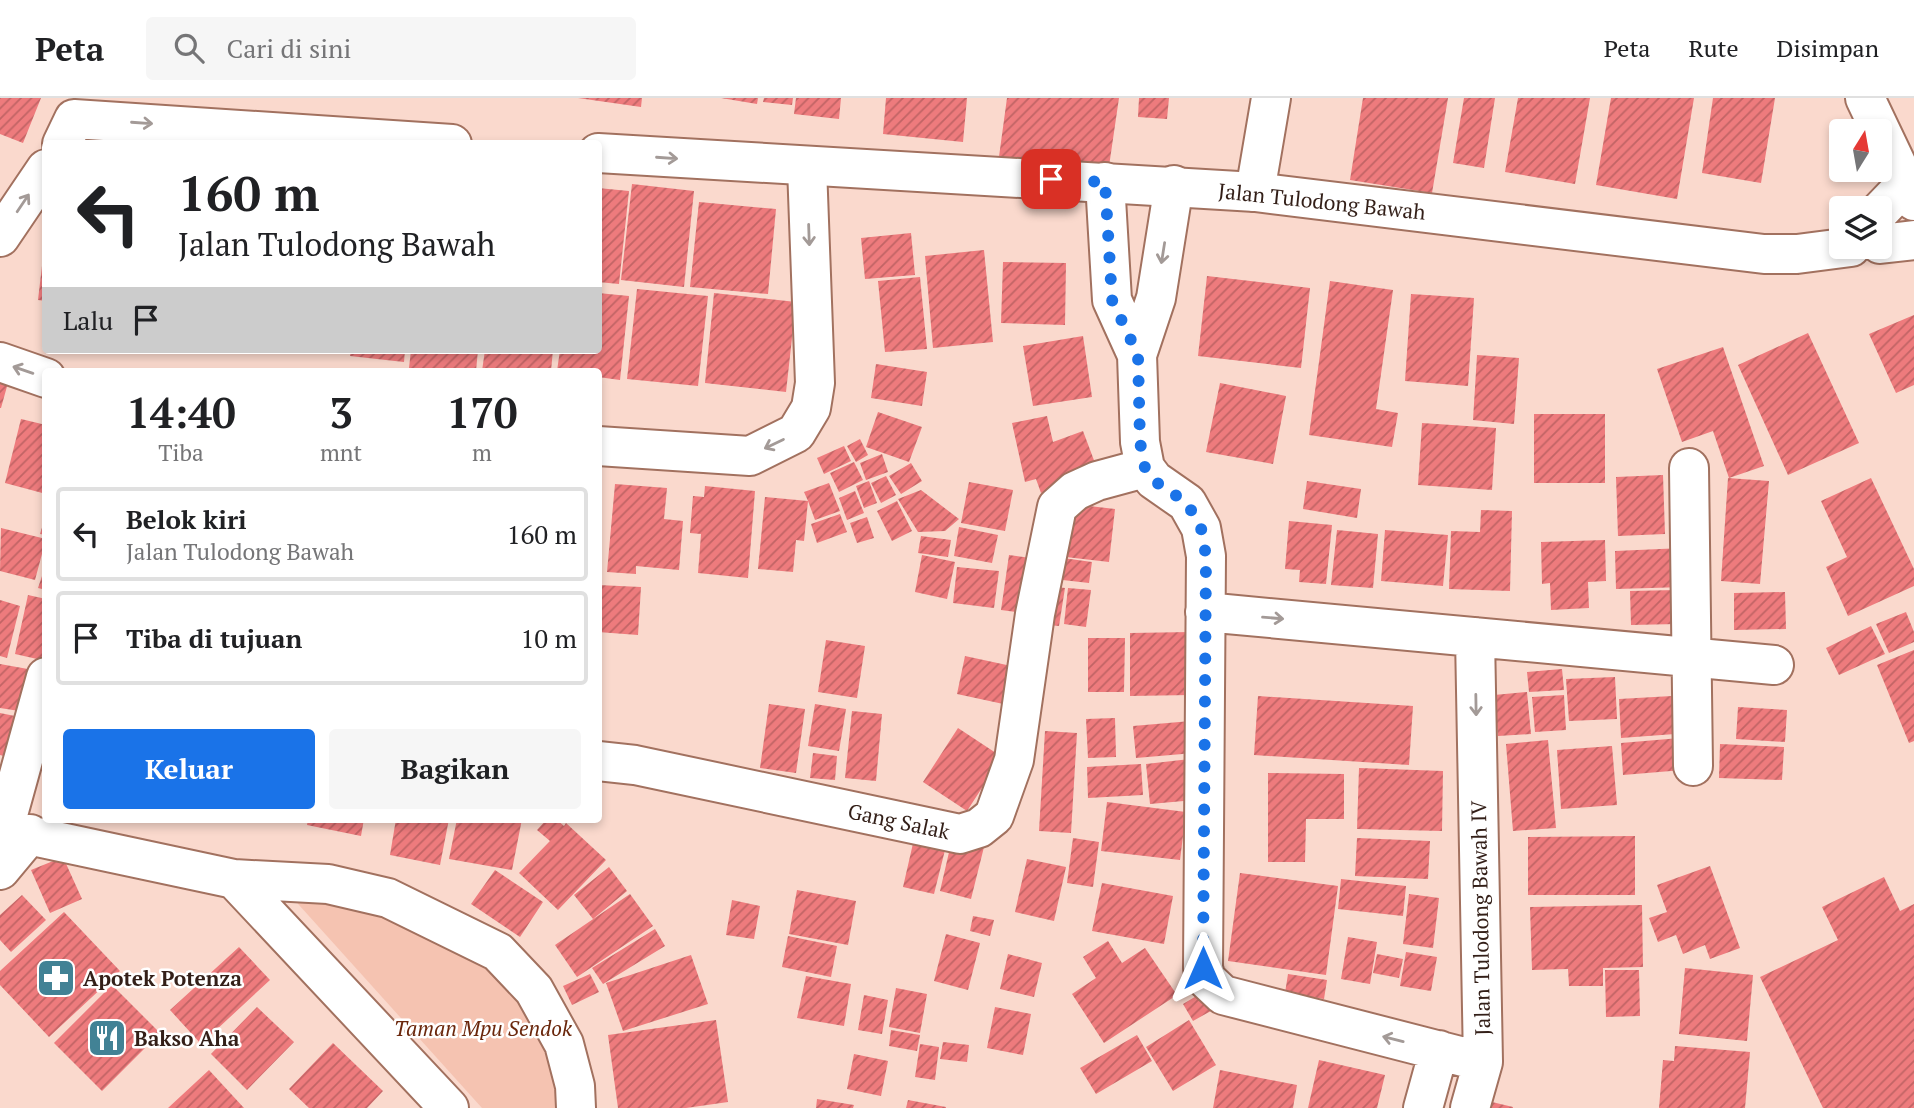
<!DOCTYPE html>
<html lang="id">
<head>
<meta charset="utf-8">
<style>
	:root { --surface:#fff; --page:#f6f6f6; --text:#202124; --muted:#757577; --line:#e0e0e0; --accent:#1a73e8 }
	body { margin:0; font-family:"PT Serif",serif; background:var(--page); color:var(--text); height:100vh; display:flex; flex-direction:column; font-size:26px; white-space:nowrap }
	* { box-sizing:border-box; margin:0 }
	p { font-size:23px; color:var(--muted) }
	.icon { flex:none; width:38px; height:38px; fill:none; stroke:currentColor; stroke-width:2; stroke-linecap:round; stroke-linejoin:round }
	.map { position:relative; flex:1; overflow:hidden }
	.panel { position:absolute; left:42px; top:270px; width:560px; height:455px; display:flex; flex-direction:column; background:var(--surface); border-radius:7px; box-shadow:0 4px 10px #0003 }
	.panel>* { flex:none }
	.banner { position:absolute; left:42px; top:42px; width:560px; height:214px; border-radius:7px; box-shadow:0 4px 10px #0003; background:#fff; color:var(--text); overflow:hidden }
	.needle { width:46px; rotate:11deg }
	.buttons { position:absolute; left:1829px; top:21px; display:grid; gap:14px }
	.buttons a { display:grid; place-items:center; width:63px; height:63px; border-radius:7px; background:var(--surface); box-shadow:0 4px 10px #0003; font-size:35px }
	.pin { position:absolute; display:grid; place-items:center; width:60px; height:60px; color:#fff; margin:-30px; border-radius:14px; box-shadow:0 4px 10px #0006 }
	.me { position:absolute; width:77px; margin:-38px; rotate:0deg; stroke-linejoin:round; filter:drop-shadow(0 0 5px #0008) }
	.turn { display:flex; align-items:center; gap:24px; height:147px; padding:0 21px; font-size:32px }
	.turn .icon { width:91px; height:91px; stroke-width:2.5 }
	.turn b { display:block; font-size:49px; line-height:60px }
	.then { display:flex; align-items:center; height:66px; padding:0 21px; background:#0003; gap:14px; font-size:26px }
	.eta { display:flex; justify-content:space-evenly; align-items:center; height:119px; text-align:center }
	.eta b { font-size:42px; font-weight:600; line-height:49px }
	.cta { display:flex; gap:14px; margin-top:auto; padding:14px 21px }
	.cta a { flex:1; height:80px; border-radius:7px; background:var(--accent); color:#fff; font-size:28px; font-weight:600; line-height:80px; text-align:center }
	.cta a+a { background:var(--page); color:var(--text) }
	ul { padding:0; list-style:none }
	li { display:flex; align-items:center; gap:21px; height:94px; margin:0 14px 10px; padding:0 7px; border:4px solid var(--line); border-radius:7px }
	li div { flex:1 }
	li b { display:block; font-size:26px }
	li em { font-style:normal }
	header { display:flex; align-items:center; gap:42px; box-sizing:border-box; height:98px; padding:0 35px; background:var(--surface); border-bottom:2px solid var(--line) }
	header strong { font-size:33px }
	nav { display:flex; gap:38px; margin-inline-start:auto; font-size:24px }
	.search { width:490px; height:63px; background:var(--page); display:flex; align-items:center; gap:18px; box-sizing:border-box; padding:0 24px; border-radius:7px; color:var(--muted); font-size:26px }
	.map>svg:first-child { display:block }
</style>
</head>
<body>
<header>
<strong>Peta</strong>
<div class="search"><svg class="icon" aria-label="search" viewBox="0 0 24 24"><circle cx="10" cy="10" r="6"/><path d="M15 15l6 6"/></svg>Cari di sini</div>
<nav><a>Peta</a><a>Rute</a><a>Disimpan</a></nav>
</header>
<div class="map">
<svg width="1914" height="1010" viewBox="0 0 1914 1010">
	<defs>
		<pattern id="building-hatch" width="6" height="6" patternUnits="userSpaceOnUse" patternTransform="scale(1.75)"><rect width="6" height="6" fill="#ee7b7d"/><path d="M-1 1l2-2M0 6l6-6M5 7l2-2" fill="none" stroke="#c16465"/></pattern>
	</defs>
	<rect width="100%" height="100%" fill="#fad9cd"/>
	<path fill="#f5c3b1" d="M290 797 383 809 492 864 530 901 566 1010H482Z"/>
	<path fill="url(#building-hatch)" d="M0 0H41L23 45 0 36Z
		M578 0H642L641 9Z
		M721 0H758L757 6Z
		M764 0H793L792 7 763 4Z
		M796 0H841L839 21 794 16Z
		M886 0H967L963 44 883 36Z
		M1007 0H1119L1107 82 998 66Z
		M1139 0H1169L1167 21 1138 19Z
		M1363 0H1448L1432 95 1350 82Z
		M1464 0H1495L1484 70 1453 65Z
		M1518 0H1590L1575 86 1505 74Z
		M1611 0H1694L1677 101 1596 87Z
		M1713 0H1775L1761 85 1702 75Z
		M632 86 694 93 684 189 621 182Z
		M598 90 629 93 619 186 598 184Z
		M699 104 776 111 768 196 690 189Z
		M911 135 915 177 865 181 861 140Z
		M44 151 46 152V203L38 202Z
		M984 152 993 244 933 250 925 158Z
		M1003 164 1066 165 1065 227 1001 225Z
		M1207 178 1310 190 1301 270 1198 258Z
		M920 179 927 251 885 254 878 183Z
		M1330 183 1393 192 1376 311 1398 315 1392 349 1309 337Z
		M637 191 708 198 698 288 627 281Z
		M598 195 629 198 620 282 598 279V273H557L560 252H598Z
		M714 195 796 204 786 294 705 285Z
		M1411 196 1474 200 1468 288 1405 283Z
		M1914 217V287L1896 295 1869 236Z
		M1808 235 1859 345 1788 377 1738 267Z
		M1083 238 1092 299 1033 308 1023 248Z
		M1723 249 1764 368 1729 380 1713 333 1682 344 1657 271Z
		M351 252H405L404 264 350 258Z
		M411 252H478L476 273 409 270Z
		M485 252H553L551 273H482Z
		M1477 257 1519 260 1514 326 1473 322Z
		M876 266 927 274 922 308 871 300Z
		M0 271 11 274 1 310H0Z
		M1220 285 1286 298 1273 366 1206 354Z
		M878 314 922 329 909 364 866 349Z
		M1534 316H1605V385H1534Z
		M1047 318 1053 344 1083 333 1098 373 1041 395 1036 381 1025 384 1012 325Z
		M21 321 46 327V396L5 385Z
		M1422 325 1496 330 1492 392 1418 387Z
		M860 341 868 357 856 364 847 348Z
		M844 348 851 363 824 376 817 360Z
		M882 356 888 374 866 382 860 365Z
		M854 364 863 382 839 394 830 375Z
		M911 365 922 383 901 396 889 378Z
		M1663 377 1665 436 1618 438 1616 379Z
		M886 378 896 397 881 405 871 385Z
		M1728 380 1769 383 1760 486 1721 483Z
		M1871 380 1914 471V488L1848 518 1826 469 1847 459 1821 403Z
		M869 383 877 405 864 410 856 388Z
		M1307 383 1361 391 1357 420 1303 411Z
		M969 384 1013 392 1005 433 961 425Z
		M829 385 840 413 815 422 808 403 804 443 796 442 793 474 758 471 765 399 808 403 804 394Z
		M615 386 667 390 664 421 683 423 679 472 636 468V476L607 474Z
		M705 388 755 393 748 480 698 475 701 436 690 435 693 398 704 399Z
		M921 392 959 421 945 433 918 434 898 401Z
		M855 393 864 415 847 422 839 400Z
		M897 403 912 433 892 443 877 413Z
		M1072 406 1115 411 1109 464 1066 459Z
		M1481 412 1512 413 1510 493 1449 491 1451 433 1480 434Z
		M840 416 847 434 817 445 811 426Z
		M867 419 874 440 857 445 850 425Z
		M45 420H46V437L40 436Z
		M1289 423 1332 427 1326 486 1299 484 1300 472 1285 471Z
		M959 429 998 437 992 465 954 458Z
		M1 430 46 441 35 482 0 473Z
		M1337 432 1378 436 1373 490 1331 487Z
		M1385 432 1448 437 1443 488 1381 483Z
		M921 438 951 442 948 459 918 455Z
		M1605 442 1606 483 1588 484 1589 510 1551 512 1550 485 1542 486 1541 444Z
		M1683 450 1685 489 1616 491 1615 453Z
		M922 457 955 464 947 501 915 494Z
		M1009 457 1038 461 1030 516 1001 512Z
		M1048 458 1092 464 1089 485 1045 480Z
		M46 466V492L38 490Z
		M957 469 999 473 994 510 953 505Z
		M598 487 641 489 638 537 598 534Z
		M1042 487 1065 490 1059 528 1037 526Z
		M1068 490 1091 492 1086 529 1064 526Z
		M1677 492 1678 526 1631 527 1630 493Z
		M1785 494 1786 531 1734 532V495Z
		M28 497 46 501V563L15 556Z
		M0 502 20 508 7 560 0 558Z
		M1906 514 1914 534V544L1889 555 1876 526Z
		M1871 528 1885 556 1839 577 1826 550Z
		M1191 534 1192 597 1130 598V535Z
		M1088 540H1125L1124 594H1088Z
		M826 542 865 548 857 600 818 594Z
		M1914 552V643L1909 645 1877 567Z
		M965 558 1016 569 1008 607 957 596Z
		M0 566 39 573 32 615 0 610Z
		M1562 571 1564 592 1529 594 1527 574Z
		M1615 579 1617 621 1569 623 1566 581Z
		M1527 594 1531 636 1498 638 1494 597Z
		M1564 597 1566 632 1535 634 1532 599Z
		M1258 598 1413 608 1409 667 1254 657Z
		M1672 598 1675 636 1621 640 1619 601Z
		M769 606 805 611 796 675 760 670Z
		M815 606 846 611 839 653 808 648Z
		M1738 609 1787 612 1785 644 1736 641Z
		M852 613 882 616 876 683 845 680Z
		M0 615 20 619 11 660 0 657Z
		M1115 620 1116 659 1088 660 1086 621Z
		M1191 623 1194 655 1136 660 1133 628Z
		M958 630 1002 659 967 713 923 684Z
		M1045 633 1077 635 1071 735 1039 733Z
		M46 635V674L37 672Z
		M1680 640 1683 672 1623 677 1621 645Z
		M1548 642 1556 730 1513 733 1506 646Z
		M1720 646 1784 649 1782 682 1719 680Z
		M1612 648 1617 707 1561 711 1557 652Z
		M813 655 837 658 835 682 810 680Z
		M1190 661 1195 702 1150 706 1146 666Z
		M1141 666 1143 697 1088 700 1087 669Z
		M1359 670 1443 673 1442 733 1357 731Z
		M1268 675 1344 676V721H1306L1305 764H1268Z
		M1107 704 1186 714 1180 762 1101 753Z
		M308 721H364L361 738 307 727Z
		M396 721H449L440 767 390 757Z
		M457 721H522L512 772 449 761Z
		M547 721H556L564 728 566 725 606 762 558 812 519 775 550 743 537 732Z
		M917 728 949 736 934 796 903 789Z
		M953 737 985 745 971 801 940 793Z
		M1635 738V797H1528V739Z
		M1073 740 1099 744 1093 789 1067 785Z
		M1357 740 1430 743 1428 781 1355 778Z
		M63 759 82 801 50 815 31 772Z
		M1027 761 1066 769 1054 823 1015 814Z
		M1710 768 1740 850 1710 861 1705 847 1683 856 1676 837 1658 844 1649 820 1667 814 1657 787Z
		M609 769 627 793 593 821 574 797Z
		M495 772 543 804 520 839 471 806Z
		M1240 775 1338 788 1326 877 1228 863Z
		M1884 779 1900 813 1914 806V1010H1823L1760 879 1838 842 1822 809Z
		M1341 781 1406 788 1403 818 1338 811Z
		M1102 785 1173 798 1164 846 1092 833Z
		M797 792 856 803 848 847 789 836Z
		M630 796 653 828 577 879 555 847Z
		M1409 796 1439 800 1433 850 1403 846Z
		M22 797 46 822 11 854 0 842V817Z
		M732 802 760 808 754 841 726 837Z
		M1642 807 1643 869 1603 870V888H1569L1568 871 1532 872 1530 809Z
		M64 814 120 873 49 939 0 887V873Z
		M973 818 994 822 990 838 970 833Z
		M655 831 665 848 603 886 592 870Z
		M946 836 980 845 968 892 934 883Z
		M788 838 837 848 831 879 782 869Z
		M1348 839 1377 844 1370 886 1341 881Z
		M1108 843 1122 865 1145 850 1177 897 1104 945 1072 896 1096 880 1083 859Z
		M239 849 270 882 201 946 170 912Z
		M1406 854 1437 859 1431 893 1400 888Z
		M1008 856 1042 865 1034 899 1000 891Z
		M1377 856 1403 861 1399 880 1373 875Z
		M691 857 708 906 623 933 606 885Z
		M1685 870 1753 877 1747 943 1679 936Z
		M1605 872H1639L1640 918 1606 919Z
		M590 876 599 894 572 907 563 888Z
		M1288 876 1327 882 1324 901 1285 895Z
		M806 878 851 886 844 928 797 920Z
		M112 887 160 935 102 993 54 945Z
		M896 890 927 896 920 935 889 929Z
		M1208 891 1218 909 1193 923 1183 906Z
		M864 897 888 902 882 936 858 932Z
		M257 909 294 944 247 992 211 956Z
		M995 909 1031 916 1023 957 987 950Z
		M716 922 728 1004 686 1010H618L608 937Z
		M1189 922 1216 967 1173 993 1146 949Z
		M891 932 920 937 917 953 889 948Z
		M1137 937 1152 963 1096 996 1080 970Z
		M943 944 969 947 967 964 940 961Z
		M333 945 383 993 367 1010H309L289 991Z
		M920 946 939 949 935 982 915 979Z
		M1675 948 1750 954 1745 1010H1659L1663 962 1674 963Z
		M854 956 888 963 881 998 847 991Z
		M1319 962 1385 977 1377 1010H1308Z
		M209 972 244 1010H168Z
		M1220 972 1297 987 1293 1010H1213Z
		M817 1001 854 1007 853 1010H816Z
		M908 1002 946 1009V1010H906Z
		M1492 1004 1513 1009V1010H1491Z"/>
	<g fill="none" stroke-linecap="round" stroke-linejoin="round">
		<defs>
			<path id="street" d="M1105 84 1112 202 1137 257
				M1174 87 1156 200 1137 257 1140 344 1145 370 1154 382 1187 405 1201 430 1206 458 1203 870 1206 881 1223 897 1483 964
				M1255 94 1271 0
				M0 264 46 280
				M598 348 750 358 796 335 811 310 815 285 807 69
				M1689 370 1693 668
				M1205 514 1774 567
				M598 663 635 667 960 736 979 730 994 718 1014 662 1035 516 1057 409 1075 393 1097 383 1145 370
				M0 731 234 781 328 786 388 800 498 854 534 892 564 946 575 988 576 1010
				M4 731 46 579
				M0 772 30 736
				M234 781 449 1010
				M1423 1010 1439 952
				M1470 1010 1483 964 1475 539"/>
			<path id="secondary" d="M1865 0 1914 103
				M62 46 74 21 452 46
				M598 55 1255 94 1764 156H1797L1851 149
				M1880 113 1905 87
				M0 139 46 71
				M1880 146 1914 142"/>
		</defs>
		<use href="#street" stroke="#a2715f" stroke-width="42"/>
		<use href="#secondary" stroke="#a2715f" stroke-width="42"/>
		<use href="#street" stroke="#fff" stroke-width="38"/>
		<use href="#secondary" stroke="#fff" stroke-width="38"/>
	</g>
	<defs><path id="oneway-shaft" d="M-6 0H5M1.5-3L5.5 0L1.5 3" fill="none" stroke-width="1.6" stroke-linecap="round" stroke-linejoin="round" transform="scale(1.75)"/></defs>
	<g stroke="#a39a97">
		<use href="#oneway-shaft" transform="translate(142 25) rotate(4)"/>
		<use href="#oneway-shaft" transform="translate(667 60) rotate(4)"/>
		<use href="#oneway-shaft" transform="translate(23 105) rotate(-56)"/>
		<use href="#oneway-shaft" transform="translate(809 137) rotate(88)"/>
		<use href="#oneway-shaft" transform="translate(1163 155) rotate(99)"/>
		<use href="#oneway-shaft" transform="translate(23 272) rotate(-161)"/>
		<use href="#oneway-shaft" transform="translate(774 346) rotate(154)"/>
		<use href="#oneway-shaft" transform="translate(1273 520) rotate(5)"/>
		<use href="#oneway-shaft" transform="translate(1476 607) rotate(89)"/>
		<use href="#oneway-shaft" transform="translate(1393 941) rotate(-166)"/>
	</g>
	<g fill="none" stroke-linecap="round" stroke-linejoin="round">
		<path stroke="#1a73e8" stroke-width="12" stroke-dasharray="0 21.6" d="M1051 81 1105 84 1112 202 1138 257 1140 344 1145 370 1153 382 1187 405 1201 430 1206 458 1203 870"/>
	</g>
	<defs>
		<symbol id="pharmacy-square" viewBox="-11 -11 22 22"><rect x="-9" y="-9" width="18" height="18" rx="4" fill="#428295" stroke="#fff"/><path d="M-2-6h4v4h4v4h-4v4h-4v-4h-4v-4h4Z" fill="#fff"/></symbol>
		<symbol id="restaurant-square" viewBox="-11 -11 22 22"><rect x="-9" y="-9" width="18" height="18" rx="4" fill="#428295" stroke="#fff"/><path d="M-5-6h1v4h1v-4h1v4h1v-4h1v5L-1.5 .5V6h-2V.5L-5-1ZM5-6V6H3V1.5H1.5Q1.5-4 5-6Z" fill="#fff"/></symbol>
	</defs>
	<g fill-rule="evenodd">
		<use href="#pharmacy-square" x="34" y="858" width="44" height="44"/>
		<use href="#restaurant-square" x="85" y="918" width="44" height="44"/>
	</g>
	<g text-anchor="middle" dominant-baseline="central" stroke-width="5" stroke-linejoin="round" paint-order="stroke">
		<g font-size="21" fill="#331f18" stroke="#fff">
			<text transform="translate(1322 103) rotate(6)">Jalan Tulodong Bawah</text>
			<text transform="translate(899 723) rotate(12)">Gang Salak</text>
			<text transform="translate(1480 820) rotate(-91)">Jalan Tulodong Bawah IV</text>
		</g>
		<g font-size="21" font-weight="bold" fill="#331f18" stroke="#fff" text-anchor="start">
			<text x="83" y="880">Apotek Potenza</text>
			<text x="134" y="940">Bakso Aha</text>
		</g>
		<g font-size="21" font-style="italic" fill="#6a270c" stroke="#fff">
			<text x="483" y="930">Taman Mpu Sendok</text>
		</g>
	</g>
</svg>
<div class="buttons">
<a><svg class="needle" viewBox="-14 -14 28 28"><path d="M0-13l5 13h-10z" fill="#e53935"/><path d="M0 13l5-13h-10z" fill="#757577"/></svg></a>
<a><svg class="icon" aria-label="layers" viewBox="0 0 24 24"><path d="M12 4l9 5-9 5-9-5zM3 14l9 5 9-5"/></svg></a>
</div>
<div class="pin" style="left:1051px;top:81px;background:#d93025"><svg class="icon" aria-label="arrive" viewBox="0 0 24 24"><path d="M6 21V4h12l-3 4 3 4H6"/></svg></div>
<svg class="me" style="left:1203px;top:870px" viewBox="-20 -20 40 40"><path d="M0-17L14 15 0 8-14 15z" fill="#1a73e8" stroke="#fff" stroke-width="4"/></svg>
<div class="banner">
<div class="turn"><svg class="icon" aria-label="left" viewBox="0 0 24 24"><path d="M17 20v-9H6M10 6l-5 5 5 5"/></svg><div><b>160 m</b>Jalan Tulodong Bawah</div></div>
<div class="then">Lalu<svg class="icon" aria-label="arrive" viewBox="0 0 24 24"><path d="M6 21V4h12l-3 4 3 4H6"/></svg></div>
</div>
<section class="panel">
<div class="eta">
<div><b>14:40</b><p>Tiba</p></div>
<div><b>3</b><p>mnt</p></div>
<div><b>170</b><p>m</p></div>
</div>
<ul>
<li><svg class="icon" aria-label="left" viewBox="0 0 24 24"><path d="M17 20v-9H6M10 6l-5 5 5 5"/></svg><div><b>Belok kiri</b><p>Jalan Tulodong Bawah</p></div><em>160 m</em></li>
<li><svg class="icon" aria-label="arrive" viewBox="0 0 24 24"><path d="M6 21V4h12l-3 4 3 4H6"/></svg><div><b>Tiba di tujuan</b></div><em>10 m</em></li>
</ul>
<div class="cta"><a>Keluar</a><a>Bagikan</a></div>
</section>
</div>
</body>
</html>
